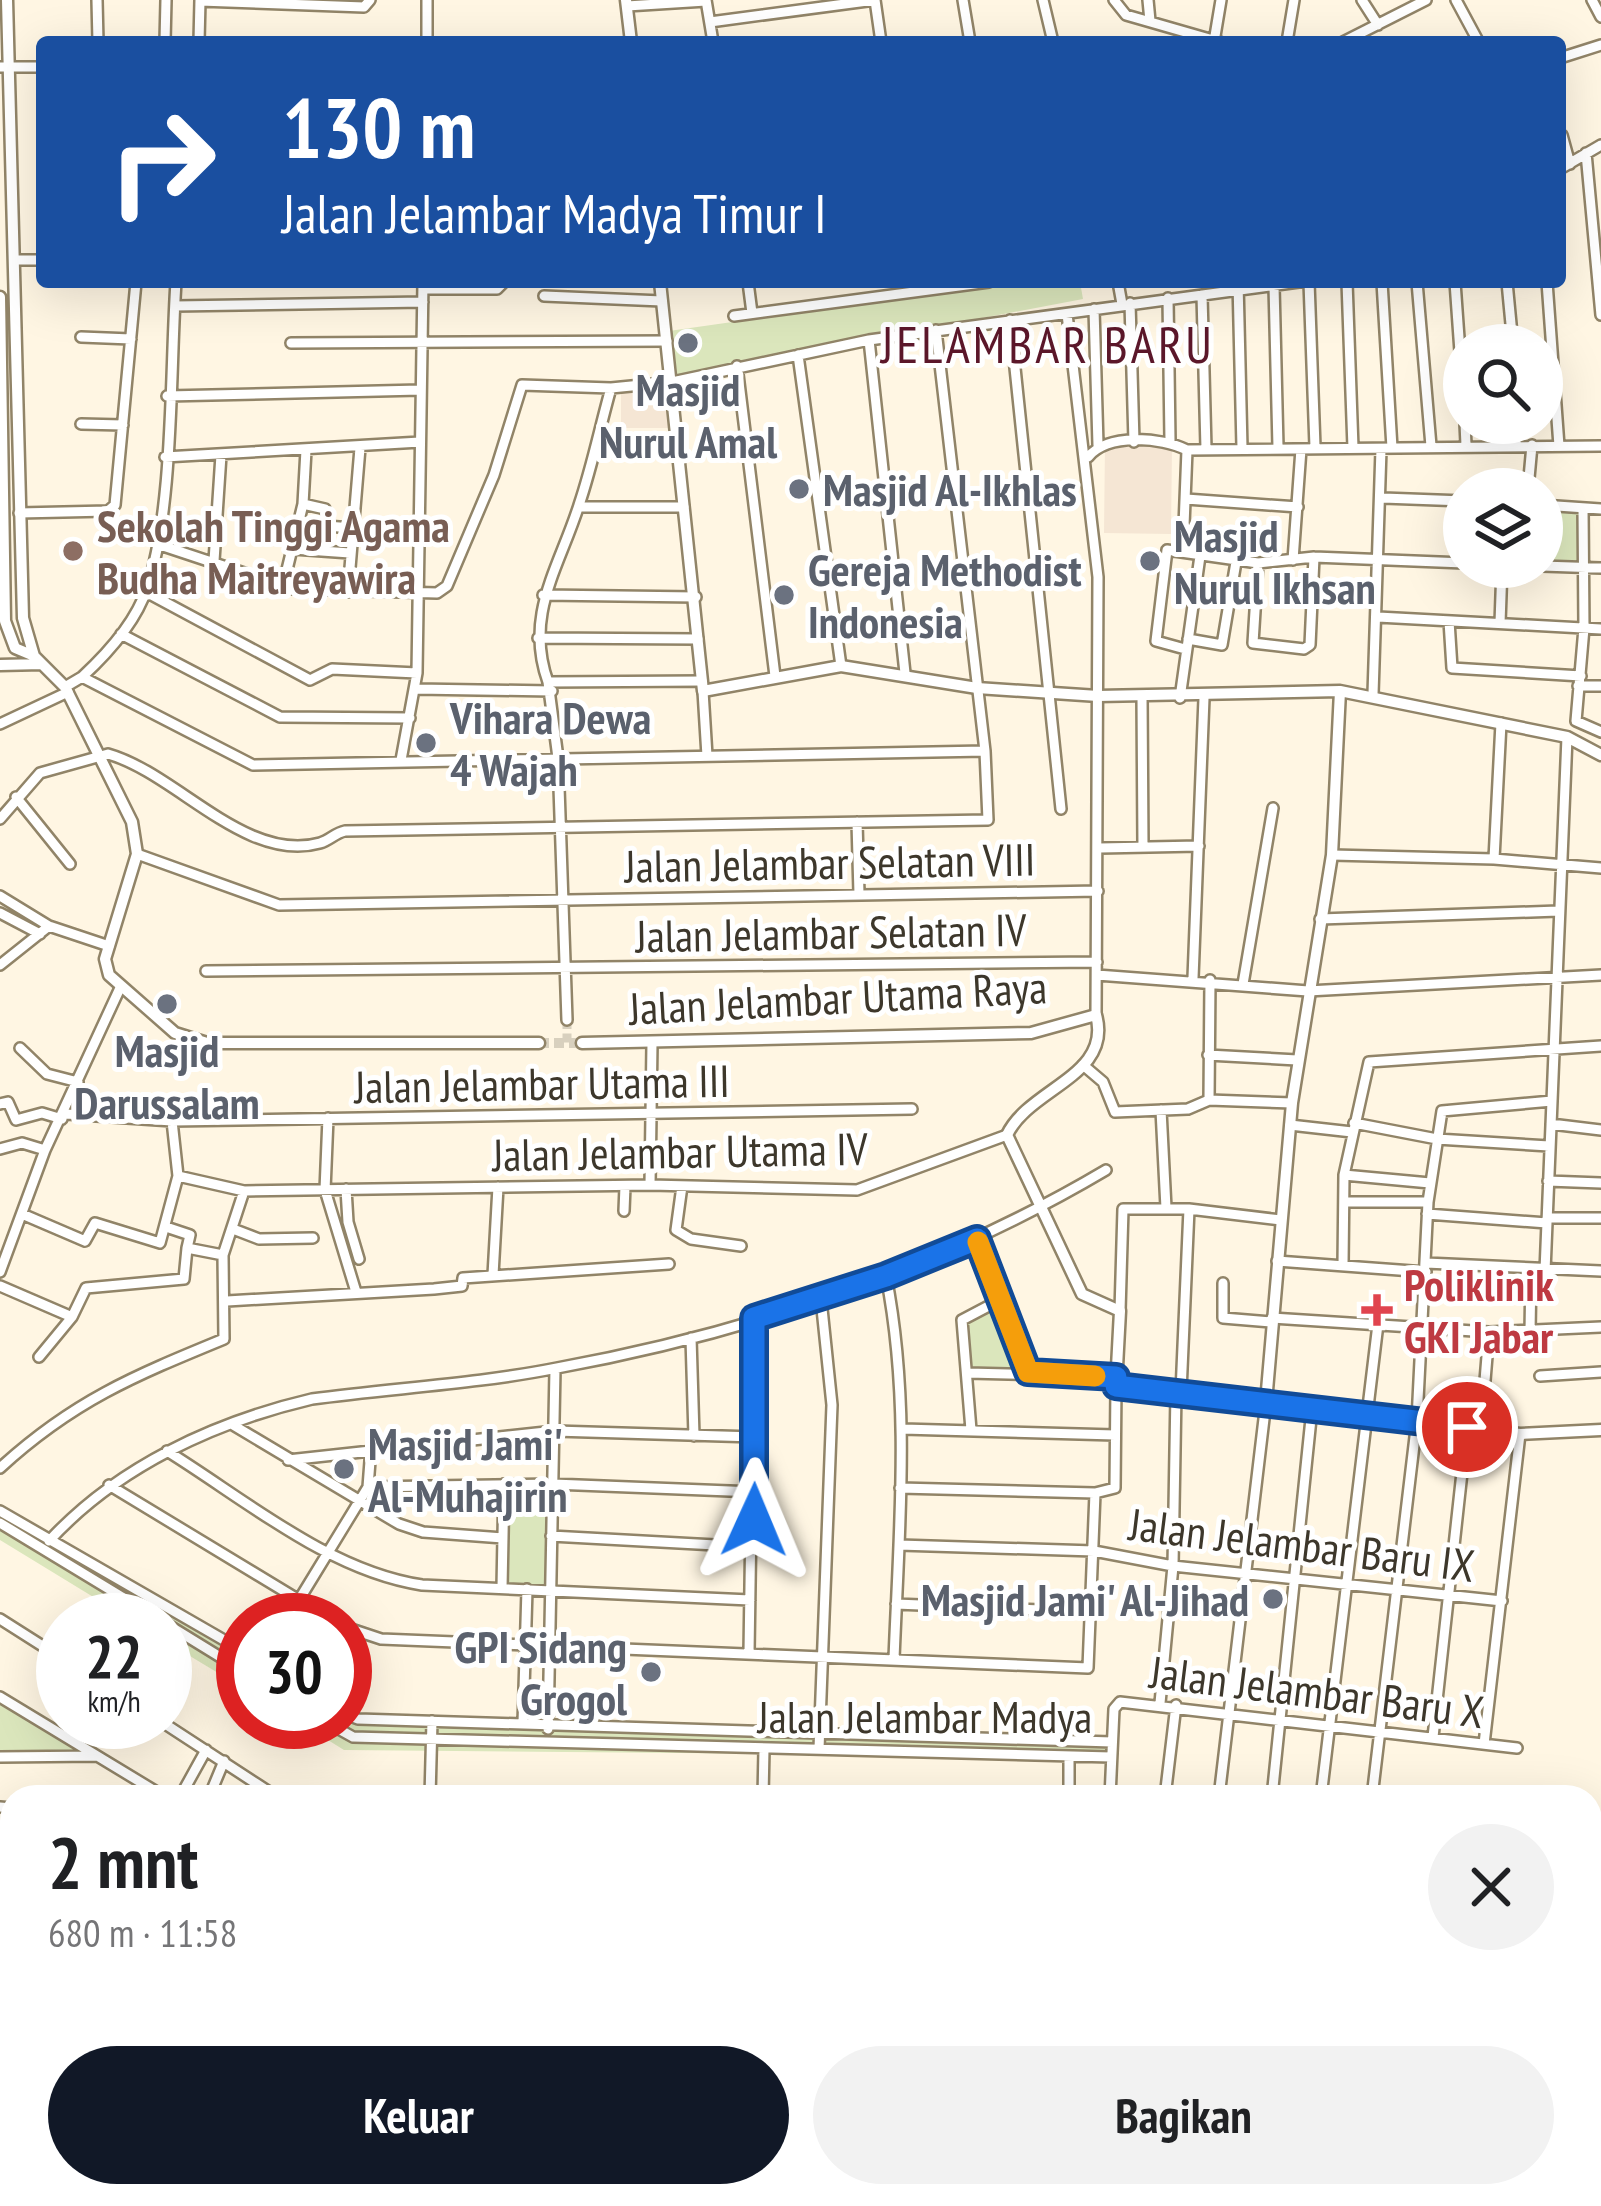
<!DOCTYPE html>
<html lang="id">
<head>
<meta charset="utf-8">
<style>
	:root { --surface:#fff; --page:#f2f2f2; --text:#202124; --muted:#757577; --accent:#111827 }
	body { margin:0; font-family:"PT Sans Narrow",sans-serif; background:var(--page); color:var(--text); height:100vh; display:flex; flex-direction:column; font-size:45px; white-space:nowrap }
	* { box-sizing:border-box; margin:0 }
	p { font-size:39px; color:var(--muted) }
	.icon { flex:none; width:66px; height:66px; fill:none; stroke:currentColor; stroke-width:2; stroke-linecap:round; stroke-linejoin:round }
	.map { position:relative; flex:1; overflow:hidden }
	.side { position:absolute; left:0px; top:1785px; width:1602px; height:423px; display:flex; flex-direction:column; background:var(--surface); border-radius:36px 36px 0 0; box-shadow:0 12px 48px #0002 }
	.side>* { flex:none }
	.banner { position:absolute; left:36px; top:36px; width:1530px; height:252px; border-radius:12px; box-shadow:0 12px 48px #0002; background:#1a4fa0; color:#fff; overflow:hidden }
	.tools { position:absolute; left:1443px; top:324px; display:grid; gap:24px }
	.tools a { display:grid; place-items:center; width:120px; height:120px; border-radius:50%; background:var(--surface); box-shadow:0 12px 48px #0002; font-size:60px }
	.speed { position:absolute; left:36px; top:1593px; display:flex; gap:24px; font-size:60px; font-weight:700; text-align:center }
	.speed>* { display:grid; place-content:center; width:156px; height:156px; border-radius:50%; background:var(--surface); box-shadow:0 12px 48px #0002; line-height:1 }
	.speed small { font-size:30px; font-weight:400 }
	.speed .limit { border:18px solid #d22; background:#fff; color:#111 }
	.pin { position:absolute; display:grid; place-items:center; width:102px; height:102px; color:#fff; margin:-51px; border:6px solid #fff; border-radius:50%; box-shadow:0 3px 12px #0007 }
	.me { position:absolute; width:132px; margin:-66px; rotate:1deg; stroke-linejoin:round; filter:drop-shadow(0 0 9px #0008) }
	.turn { display:flex; align-items:center; gap:42px; height:252px; padding:0 48px; font-size:54px }
	.turn .icon { width:156px; height:156px; stroke-width:2.5 }
	.turn b { display:block; font-size:84px; line-height:102px }
	.round { display:grid; place-items:center; flex:none; width:126px; height:126px; border-radius:63px; background:var(--page) }
	.head { display:flex; align-items:center; justify-content:space-between; height:204px; padding:0 48px }
	h1 { font-size:72px; font-weight:800; line-height:90px }
	.button { display:flex; gap:24px; margin-top:auto; padding:24px 48px }
	.button a { flex:1; height:138px; border-radius:72px; background:var(--accent); color:#fff; font-size:48px; font-weight:800; line-height:138px; text-align:center }
	.button a+a { background:var(--page); color:var(--text) }
	.map>svg:first-child { display:block }
</style>
</head>
<body>
<div class="map">
<svg width="1601" height="2206" viewBox="0 0 1601 2206">
	<rect width="100%" height="100%" fill="#fff6e3"/>
	<path fill="#f5e6d4" d="M621 392H672V428H621Z
		M1105 444 1172 445 1171 534 1104 533Z"/>
	<path fill="#dbe6bc" d="M1013 282H1080L1083 299 675 376 669 331Z
		M1542 505 1583 508 1580 567 1542 566Z
		M1001 1303 1024 1369 972 1370 964 1316Z
		M506 1485H552L548 1585H503Z
		M0 1507 243 1648V1688L165 1641V1620H131L0 1540Z
		M0 1703 82 1751H0Z
		M345 1707 358 1714 1109 1745 1106 1757 344 1750 299 1722H345Z"/>
	<g fill="none" stroke-linecap="round" stroke-linejoin="round">
		<path stroke="#d8d0be" stroke-width="9" stroke-dasharray="9 4.5" stroke-linecap="butt" d="M567 1020V1043"/>
		<path stroke="#d8d0be" stroke-width="10" stroke-dasharray="10 5" stroke-linecap="butt" d="M539 1043H582"/>
		<defs>
			<path id="minor" d="M97 0 98 42
				M706 0 713 42
				M875 0 881 42
				M963 0 970 42
				M1043 0 1053 42
				M1114 0 1126 15 1220 42
				M1148 0 1150 21
				M1362 0 1378 25
				M1456 0 1477 39
				M1592 0 1601 17
				M200 1 364 7 370 0
				M627 6 706 1
				M710 22 875 0
				M165 42 166 0
				M199 42 200 0
				M427 42V0
				M1214 42 1221 0
				M1287 42 1294 0
				M1343 42 1426 0
				M1560 58 1601 45
				M0 67H42
				M1562 135 1570 164
				M1586 153 1601 315
				M1560 169 1601 145
				M16 260H42
				M748 282 752 313
				M1118 282 1122 304
				M1238 282 1242 448
				M1309 282 1315 447
				M1347 282 1353 448
				M1382 282 1392 448
				M1417 282 1431 446
				M1455 282 1464 408
				M1507 282 1513 345
				M1547 282 1559 446
				M1274 286 1278 447
				M423 289H497L504 282
				M1202 295 1206 449
				M544 296 662 301
				M1168 298 1170 441
				M1130 303 1134 442
				M175 306 423 302
				M1094 309 1098 445
				M1067 314 1098 577 1096 1015
				M734 316 989 282
				M1010 320 1061 809
				M81 337 131 339
				M869 340 905 673
				M291 343 667 341
				M798 355 841 666
				M737 366 775 676
				M167 396 420 390
				M1465 423 1466 445
				M1515 423 1516 445
				M81 424 123 425
				M165 457 420 442
				M1088 457C1108 433 1161 437 1187 450L1601 446
				M1528 489 1532 445
				M1383 498 1464 501
				M1186 499 1298 507
				M303 504 325 509 326 526 353 528
				M1542 505 1601 509
				M579 507H684
				M1583 508 1584 628 1576 721 1601 732
				M19 513 108 511 115 505 136 282
				M157 544 293 589 437 593 447 586 494 475 522 385 611 388 672 382 869 340 1299 282
				M293 549 350 553
				M1183 551 1187 450
				M1293 560 1301 449
				M214 561 221 455
				M1258 563 1253 643 1304 649 1310 645 1314 557
				M1542 566 1601 568
				M283 586 303 504 306 450
				M146 592 310 680 332 669 417 673
				M348 592 360 448
				M543 595 696 597
				M1378 617 1601 629
				M1449 621 1452 668 1581 676
				M1500 623 1502 567
				M121 634 280 717 410 718
				M538 638 698 639
				M1188 639 1222 645 1236 562
				M1185 649 1156 641 1167 550 1258 563 1314 557 1464 563
				M82 677C108 653 136 622 147 588 174 508 170 370 176 282
				M548 682C524 615 559 568 579 505 592 467 600 427 611 388
				M1578 686H1601
				M65 687 82 677 253 765 985 751
				M416 689 552 691
				M703 691 707 756
				M1373 694 1381 449
				M1142 696 1143 847
				M1180 698 1200 556
				M0 724 68 692
				M401 760 417 673 423 282
				M16 797 70 864
				M0 819 40 773 108 754C176 773 246 864 320 843 330 840 335 833 345 831L988 820 985 751 936 330
				M857 822 859 894
				M1100 848 1199 846
				M137 854 279 905 1098 891
				M1332 855 1494 859 1601 868
				M1494 859 1501 723
				M0 896 49 926 109 946
				M0 913 40 934
				M1320 919 1558 911
				M0 965 49 926
				M206 971 1097 962
				M1097 975 1308 991 1601 975
				M1193 978 1204 698
				M1243 984 1273 808
				M567 1020 558 758 548 682 702 681
				M20 1048 47 1074 78 1082
				M1208 1055 1297 1060
				M1083 1065 1103 1082 1115 1112 1188 1109 1209 1100 1292 1103
				M1209 1100 1210 980
				M0 1104 8 1102 16 1120 42 1113 62 1119
				M1161 1110 1166 1208
				M66 1114 172 1121 912 1109
				M328 1118 325 1190 356 1292
				M1354 1123 1437 1139 1549 1146
				M1551 1124 1601 1130
				M1290 1125 1352 1132
				M0 1149 22 1143 45 1150
				M1344 1175 1430 1183
				M178 1176 244 1191 650 1185 857 1190 1007 1135
				M1548 1181 1601 1183
				M650 1185 652 1043
				M682 1186 676 1230 691 1239 741 1246
				M346 1189 348 1222 359 1259
				M1344 1202H1428
				M624 1211 625 1186
				M22 1214 85 1241 95 1223 160 1243 178 1176 172 1121
				M1427 1214 1547 1223
				M1547 1218H1601
				M166 1227 190 1235 187 1248 223 1255
				M233 1229 259 1239 313 1238
				M977 1239 1028 1372
				M1277 1261 1426 1272
				M1426 1263 1601 1271
				M1343 1265 1344 1175 1369 1062 1601 1046
				M1545 1271 1567 737
				M0 1272 45 1150 120 988
				M493 1275 498 1187
				M886 1276C911 1403 899 1530 894 1659
				M1223 1283V1318L1271 1322
				M0 1286 72 1317
				M227 1301 434 1289 462 1286 463 1278 669 1264
				M1120 1311 1123 1209H1189L1281 1220
				M1272 1318 1489 1332 1601 1327
				M1530 1332 1531 1271
				M691 1338 694 1436
				M39 1357 72 1317 86 1288 184 1279 187 1248
				M968 1373 1116 1377
				M1540 1376 1601 1372
				M1181 1392 1189 1209
				M233 1425 399 1524 423 1532 503 1538
				M903 1429 1115 1435
				M1481 1429 1489 1332
				M971 1430 962 1320 1000 1300
				M167 1451C246 1500 329 1571 422 1585L750 1600
				M288 1460 555 1431 755 1437
				M0 1468C73 1401 134 1376 224 1339L223 1255 244 1191
				M109 1485 332 1620
				M368 1487 553 1484 755 1492
				M900 1488 1095 1493
				M0 1511 243 1651
				M0 1523 160 1620
				M551 1536 752 1547
				M49 1541C117 1467 214 1422 312 1399 393 1388 477 1384 557 1368 748 1333 939 1269 1106 1170
				M899 1545 1094 1551 1173 1566 1502 1601
				M502 1588 504 1484
				M299 1600 368 1487 371 1448
				M896 1604 1092 1612
				M0 1619 63 1659
				M165 1623 243 1671
				M345 1627 381 1639 1088 1668 1095 1493 1115 1488 1116 1386
				M749 1653 754 1318
				M0 1697 165 1797
				M1160 1703 1173 1566 1176 1392
				M345 1714 358 1719 1112 1742
				M162 1722 277 1797
				M326 1722 353 1737 1111 1757
				M523 1723 527 1589
				M548 1729 555 1369
				M1433 1737 1467 1427
				M1484 1744 1520 1434
				M819 1749 832 1405 821 1299
				M0 1757 97 1756
				M1069 1757V1797
				M1373 1790 1397 1797
				M180 1797 206 1750
				M209 1797 224 1761
				M430 1797 432 1721
				M763 1797 764 1749
				M1110 1797 1114 1709 1120 1702 1517 1748
				M1165 1797 1176 1705
				M1219 1797 1266 1402
				M1272 1797 1312 1409
				M1321 1797 1378 1324
				M1372 1797 1417 1420 1428 1202 1442 1111 1552 1101
				M0 1807 12 1808
				M0 1862 12 1863
				M0 1919 12 1920
				M1590 1988 1601 1992
				M0 1993 12 1994
				M0 2022 12 2023
				M1590 2041 1601 2044
				M0 2091H12
				M1590 2098 1601 2101
				M0 2151H12
				M896 2196H1077
				M1269 2196 1317 2202
				M1386 2196 1425 2206
				M0 2206H7
				M135 2206V2196
				M187 2206 188 2196
				M434 2206 435 2196
				M506 2206 507 2196
				M694 2206V2196
				M812 2206 813 2196
				M1094 2206V2196
				M1373 2206 1374 2196
				M1492 2206 1493 2196"/>
			<path id="tertiary" d="M7 0 23 618 34 656
				M626 0 631 42
				M660 282 703 691 841 666 977 688 1098 696 1340 691 1567 737 1601 755
				M0 297 5 621 15 648 34 656 65 687 132 822 137 854 105 959 109 975 175 1033 207 1043H539
				M0 665 42 664
				M582 1043 1031 1033 1096 1015C1113 1076 1029 1088 1007 1135L1082 1294 1120 1311 1116 1386 1520 1434 1601 1430
				M1266 1402 1292 1103 1332 855 1340 691"/>
		</defs>
		<use href="#minor" stroke="#918468" stroke-width="14"/>
		<use href="#tertiary" stroke="#918468" stroke-width="15"/>
		<use href="#minor" stroke="#fff" stroke-width="9"/>
		<use href="#tertiary" stroke="#fff" stroke-width="10"/>
	</g>
	<g fill="none" stroke-linecap="round" stroke-linejoin="round">
		<defs>
			<path id="route" d="M754 1520V1318L886 1276 977 1239 1028 1372 1116 1377V1386L1467 1427"/>
		</defs>
		<use href="#route" stroke="#114b97" stroke-width="30"/>
		<use href="#route" stroke="#1a73e8" stroke-width="21"/>
		<path stroke="#f59e0b" stroke-width="21" d="M978 1242 1028 1372 1095 1376"/>
	</g>
	<g fill="#6b7280" stroke="#fff" stroke-width="4.5">
		<circle cx="688" cy="343" r="12"/>
		<circle cx="799" cy="489" r="12"/>
		<circle cx="1150" cy="561" r="12"/>
		<circle cx="784" cy="595" r="12"/>
		<circle cx="426" cy="743" r="12"/>
		<circle cx="167" cy="1004" r="12"/>
		<circle cx="344" cy="1469" r="12"/>
		<circle cx="1273" cy="1599" r="12"/>
		<circle cx="651" cy="1672" r="12"/>
	</g>
	<circle fill="#8d6e63" stroke="#fff" stroke-width="4.5" cx="73" cy="551" r="12"/>
	<path fill="#e0444e" stroke="#fff" stroke-width="4.5" d="M1371 1292h12v12h12v12h-12v12h-12v-12h-12v-12h12z"/>
	<g text-anchor="middle" dominant-baseline="central" stroke-width="10" stroke-linejoin="round" paint-order="stroke">
		<g font-size="45" font-weight="bold" fill="#5b616d" stroke="#fff" text-anchor="start">
			<text x="688" y="389" text-anchor="middle">Masjid<tspan x="688" dy="52">Nurul Amal</tspan></text>
			<text x="823" y="489">Masjid Al-Ikhlas</text>
			<text x="1174" y="535">Masjid<tspan x="1174" dy="52">Nurul Ikhsan</tspan></text>
			<text x="808" y="569">Gereja Methodist<tspan x="808" dy="52">Indonesia</tspan></text>
			<text x="450" y="717">Vihara Dewa<tspan x="450" dy="52">4 Wajah</tspan></text>
			<text x="167" y="1050" text-anchor="middle">Masjid<tspan x="167" dy="52">Darussalam</tspan></text>
			<text x="368" y="1443">Masjid Jami'<tspan x="368" dy="52">Al-Muhajirin</tspan></text>
			<text x="1249" y="1599" text-anchor="end">Masjid Jami' Al-Jihad</text>
			<text x="627" y="1646" text-anchor="end">GPI Sidang<tspan x="627" dy="52">Grogol</tspan></text>
		</g>
		<g font-size="45" font-weight="bold" fill="#785e54" stroke="#fff" text-anchor="start">
			<text x="97" y="525">Sekolah Tinggi Agama<tspan x="97" dy="52">Budha Maitreyawira</tspan></text>
		</g>
		<g font-size="45" fill="#3d372b" stroke="#fff">
			<text transform="translate(830 862) rotate(-1)">Jalan Jelambar Selatan VIII</text>
			<text transform="translate(831 932) rotate(-1)">Jalan Jelambar Selatan IV</text>
			<text transform="translate(838 997) rotate(-3)">Jalan Jelambar Utama Raya</text>
			<text transform="translate(542 1083) rotate(-1)">Jalan Jelambar Utama III</text>
			<text transform="translate(680 1151) rotate(-1)">Jalan Jelambar Utama IV</text>
			<text transform="translate(1302 1544) rotate(7)">Jalan Jelambar Baru IX</text>
			<text transform="translate(1317 1691) rotate(7)">Jalan Jelambar Baru X</text>
			<text x="925" y="1716">Jalan Jelambar Madya</text>
		</g>
		<g font-size="45" font-weight="bold" fill="#be3a42" stroke="#fff" text-anchor="start">
			<text x="1404" y="1284">Poliklinik<tspan x="1404" dy="52">GKI Jabar</tspan></text>
		</g>
		<g font-size="51" letter-spacing="3" fill="#5b172a" stroke="#fff">
			<text x="1048" y="344">JELAMBAR BARU</text>
		</g>
	</g>
</svg>
<div class="tools">
<a><svg class="icon" aria-label="search" viewBox="0 0 24 24"><circle cx="10" cy="10" r="6"/><path d="M15 15l6 6"/></svg></a>
<a><svg class="icon" aria-label="layers" viewBox="0 0 24 24"><path d="M12 4l9 5-9 5-9-5zM3 14l9 5 9-5"/></svg></a>
</div>
<div class="speed"><div>22<small>km/h</small></div><div class="limit">30</div></div>
<div class="pin" style="left:1467px;top:1427px;background:#d93025"><svg class="icon" aria-label="arrive" viewBox="0 0 24 24"><path d="M6 21V4h12l-3 4 3 4H6"/></svg></div>
<svg class="me" style="left:754px;top:1520px" viewBox="-20 -20 40 40"><path d="M0-17L14 15 0 8-14 15z" fill="#1a73e8" stroke="#fff" stroke-width="4"/></svg>
<div class="banner">
<div class="turn"><svg class="icon" aria-label="right" viewBox="0 0 24 24"><path d="M7 20v-9h11M14 6l5 5-5 5"/></svg><div><b>130 m</b>Jalan Jelambar Madya Timur I</div></div>
</div>
<section class="side">
<div class="head"><div><h1>2 mnt</h1><p>680 m · 11:58</p></div><a class="round"><svg class="icon" aria-label="close" viewBox="0 0 24 24"><path d="M6 6l12 12M18 6L6 18"/></svg></a></div>
<div class="button"><a>Keluar</a><a>Bagikan</a></div>
</section>
</div>
</body>
</html>
